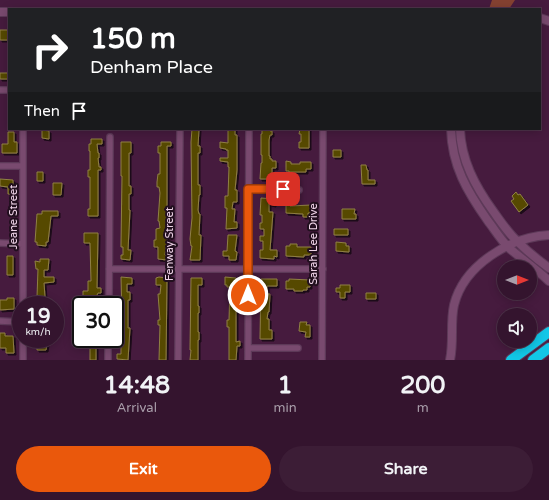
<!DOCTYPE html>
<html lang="en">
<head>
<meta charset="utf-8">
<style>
	:root { --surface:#34142e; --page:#3c1d36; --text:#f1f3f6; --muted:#a99eaa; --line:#4e334a; --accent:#ea580c }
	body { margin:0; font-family:"Varela Round",sans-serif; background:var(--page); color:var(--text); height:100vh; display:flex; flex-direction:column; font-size:15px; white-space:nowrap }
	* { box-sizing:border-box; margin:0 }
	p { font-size:13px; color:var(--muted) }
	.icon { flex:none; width:22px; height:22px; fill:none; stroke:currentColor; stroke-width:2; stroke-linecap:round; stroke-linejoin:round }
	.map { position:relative; height:360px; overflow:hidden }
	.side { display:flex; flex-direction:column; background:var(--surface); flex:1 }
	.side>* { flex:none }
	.guide { position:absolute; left:8px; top:8px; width:533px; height:122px; border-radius:0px; box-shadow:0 2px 10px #0003,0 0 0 1px var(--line); background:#202124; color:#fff; overflow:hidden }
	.needle { width:26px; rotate:90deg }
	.tools { position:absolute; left:497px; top:260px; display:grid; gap:8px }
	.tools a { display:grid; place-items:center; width:40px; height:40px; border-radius:50%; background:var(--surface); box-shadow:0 2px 10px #0003,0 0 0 1px var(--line); font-size:20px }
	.speed { position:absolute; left:12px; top:296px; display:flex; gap:8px; font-size:20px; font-weight:700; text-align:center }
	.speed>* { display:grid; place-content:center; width:52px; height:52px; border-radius:50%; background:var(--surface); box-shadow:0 2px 10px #0003,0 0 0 1px var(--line); line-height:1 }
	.speed small { font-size:10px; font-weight:400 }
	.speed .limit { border:2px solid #111; border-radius:6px; background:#fff; color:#111 }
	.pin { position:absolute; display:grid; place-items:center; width:34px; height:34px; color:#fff; margin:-17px; border-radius:8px; box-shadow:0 2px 6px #0006 }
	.me { position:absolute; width:44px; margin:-22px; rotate:0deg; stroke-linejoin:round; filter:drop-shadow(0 0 3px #0008) }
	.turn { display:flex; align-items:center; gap:14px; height:84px; padding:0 16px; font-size:18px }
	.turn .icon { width:52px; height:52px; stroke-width:2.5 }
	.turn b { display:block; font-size:28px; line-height:34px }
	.then { display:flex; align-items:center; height:38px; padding:0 16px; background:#0003; gap:8px; font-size:15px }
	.eta { display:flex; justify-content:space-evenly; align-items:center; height:68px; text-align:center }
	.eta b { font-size:24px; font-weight:700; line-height:28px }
	.primary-button { display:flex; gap:8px; margin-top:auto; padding:8px 16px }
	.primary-button a { flex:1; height:46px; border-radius:24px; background:var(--accent); color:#fff; font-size:16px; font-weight:700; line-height:46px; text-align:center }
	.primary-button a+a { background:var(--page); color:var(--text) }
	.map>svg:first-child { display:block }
</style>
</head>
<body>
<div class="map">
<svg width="549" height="360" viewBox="0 0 549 360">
	<defs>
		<filter id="shadow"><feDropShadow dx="2" dy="2" stdDeviation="0" flood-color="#0009"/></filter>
	</defs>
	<rect width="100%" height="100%" fill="#461b3e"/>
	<path fill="#844131" d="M492 0H515L509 9H489Z"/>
	<path fill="#574802" stroke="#8f8044" filter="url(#shadow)" d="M0 30H9V40H0Z
		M0 73H9V79H0Z
		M192 129H199L198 146H200V153H198V185H200V195H199L198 210 199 214H200L199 235H201L200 260H190L192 246H191L190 239 192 218 191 142Z
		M228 129H235V135H237V170L235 190H237V202H233L232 209H235L234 222H237V228L226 229 227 208H225V196H228L229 167H228V162L220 161V158H228V150H226V149L220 148V142L228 143Z
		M262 129H270V131H272V135H270L269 140V156H270V159H272V161H276V168H272V182H268V179H260L261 163H262V155H261V134H262Z
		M300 129H309V148H299V142H301V134H299Z
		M42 130 49 131V139L42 138Z
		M8 132H14V142H17V153H2V144H8Z
		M91 139H102V144H97L98 153H99V158H98L99 167H101V170H98V216H88V209H90V177H88V170H90V151H89V144H91Z
		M121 142H131V153H129V186H131V194H129V210H130L128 250H131L130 260 121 259V255H123V247H121V244L122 176H121Z
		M161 142H171V146H167V245L166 247 165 255H167V260L158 259V247H154V240H156V229L160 228 159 221H158L160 193 159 187H157V182L158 174H160V153H158V146H161Z
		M333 150H341V157H333Z
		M286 161 291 162V164H300V162H311V169H306V172H289V171H286Z
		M361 165H366L367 170H368V180H375V184H362Z
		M37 172H43V181H37Z
		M0 179 13 180V194H8V187L0 186Z
		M53 183H62L61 195H53Z
		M516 192 518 195 520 194 528 205 519 212 511 201 514 199 512 196Z
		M261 198 274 199V205L269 204V212H273L270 250H277V257L274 256V259L260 258V250H263V241H260V236H264V229H260V223H262V215H260Z
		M286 204H290V206L311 205V213H308V217H303V214L286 213Z
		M342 209H355L354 214H356V219H342Z
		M42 211H58V216H51L48 242H46V246L37 245V242H35L37 214H42Z
		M334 229H348V235H334Z
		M84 233H98L97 288H101V293H98L97 295V305H91L90 298H83V291H88V281H91L90 243H84Z
		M228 235H237L235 251 237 252 236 260H229V256H223V251H227Z
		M336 242 346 243V246H349V252L336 251Z
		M290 244H297V247H311V255H304V257L286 256V246H290Z
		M7 256H13V275H7Z
		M40 259H49L48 270H44V277H54V282L44 283 45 297H37L38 269H36L35 261 40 262Z
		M121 277 132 278V284H127V292H130V300H128V328H130L128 360 117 359V354H121V333H117V328H121L122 318Z
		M159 277 167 278 166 360H159L160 325H158V320H160L158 294H160L161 285H156V278Z
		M225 277 236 278V288H241V293H237L236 301V342L240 341V346H237L236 360H229V327H227V320H229L230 287H227V285H225Z
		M191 278H202V285H198V306H199V313H198V332H199V340H198V360H190L191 350H190Z
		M261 279H277V286H267V294H270L269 312H268L267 319H269V330H272V339H260Z
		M289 279 310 280V287H307V290H303V291H294V289H286V281H289Z
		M340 285H350V292H345V298H340V292H336V288H340Z
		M366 293H376V299H366Z
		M7 298H14V309L0 310V300H7Z
		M300 322H307L306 325H310V337H305L306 332 299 331Z
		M0 333H5V336H13L14 353H6V348H0Z
		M37 339H43V344H47L46 350H37Z
		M90 339H96V360H90V347H89Z"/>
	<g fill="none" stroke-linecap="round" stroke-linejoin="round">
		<defs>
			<path id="street" d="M0 90H9
				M0 166H22
				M248 189 299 190
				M0 243 23 244
				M109 269H323
				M23 305V129
				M109 305 110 137
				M0 321 21 322
				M23 339V360
				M248 348H298
				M108 360V339
				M178 360 180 129
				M248 360 249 129
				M322 360 323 129"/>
			<path id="secondary" d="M0 12H9
				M540 18 549 21
				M451 129C452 166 467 191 488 221 495 230 501 240 509 248 522 259 536 269 549 281
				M460 129C461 160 475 186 493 211 501 222 508 233 518 242 528 252 538 260 549 268
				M450 360C454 342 450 323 454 305 464 265 510 237 549 235"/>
			<path id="highway" d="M511 360 549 332
				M533 360 549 348"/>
		</defs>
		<use href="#street" stroke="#5d3958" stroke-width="8"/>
		<use href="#secondary" stroke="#5d3958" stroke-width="10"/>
		<use href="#highway" stroke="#5d3958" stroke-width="12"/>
		<use href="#street" stroke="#794a6f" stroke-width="5.5"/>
		<use href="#secondary" stroke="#794a6f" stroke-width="8"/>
		<use href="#highway" stroke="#12c7e7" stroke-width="10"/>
	</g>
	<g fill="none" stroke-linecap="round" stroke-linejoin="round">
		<defs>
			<path id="route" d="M248 295V189H283"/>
		</defs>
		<use href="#route" stroke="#983908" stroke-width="10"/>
		<use href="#route" stroke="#ea580c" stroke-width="7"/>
	</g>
	<g text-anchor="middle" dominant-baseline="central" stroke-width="4" stroke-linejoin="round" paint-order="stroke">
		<g font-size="11" fill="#efd4e8" stroke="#210f1e">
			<text transform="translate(13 217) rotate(-90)">Jeane Street</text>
			<text transform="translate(169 244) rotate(-90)">Fenway Street</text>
			<text transform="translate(313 244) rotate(-90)">Sarah Lee Drive</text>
		</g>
	</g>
</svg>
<div class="tools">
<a><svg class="needle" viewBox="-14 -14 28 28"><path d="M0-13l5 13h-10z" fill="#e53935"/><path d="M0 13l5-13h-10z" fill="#a99eaa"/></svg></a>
<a><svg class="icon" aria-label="sound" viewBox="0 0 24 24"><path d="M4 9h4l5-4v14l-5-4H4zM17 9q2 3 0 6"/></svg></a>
</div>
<div class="speed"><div>19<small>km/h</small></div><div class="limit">30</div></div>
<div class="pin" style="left:283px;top:189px;background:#d93025"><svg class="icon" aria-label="arrive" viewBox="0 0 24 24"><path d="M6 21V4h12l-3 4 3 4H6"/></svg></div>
<svg class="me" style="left:248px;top:295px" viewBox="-20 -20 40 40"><circle r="17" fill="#ea580c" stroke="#fff" stroke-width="3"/><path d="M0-11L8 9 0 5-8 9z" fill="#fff"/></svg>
<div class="guide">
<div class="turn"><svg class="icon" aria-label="right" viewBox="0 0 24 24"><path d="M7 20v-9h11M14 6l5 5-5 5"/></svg><div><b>150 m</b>Denham Place</div></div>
<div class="then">Then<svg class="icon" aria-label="arrive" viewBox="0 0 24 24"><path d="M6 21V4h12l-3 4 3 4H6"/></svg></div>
</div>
</div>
<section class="side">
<div class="eta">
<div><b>14:48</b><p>Arrival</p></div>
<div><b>1</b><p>min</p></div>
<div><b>200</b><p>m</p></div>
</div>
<div class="primary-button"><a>Exit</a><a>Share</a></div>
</section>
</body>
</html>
